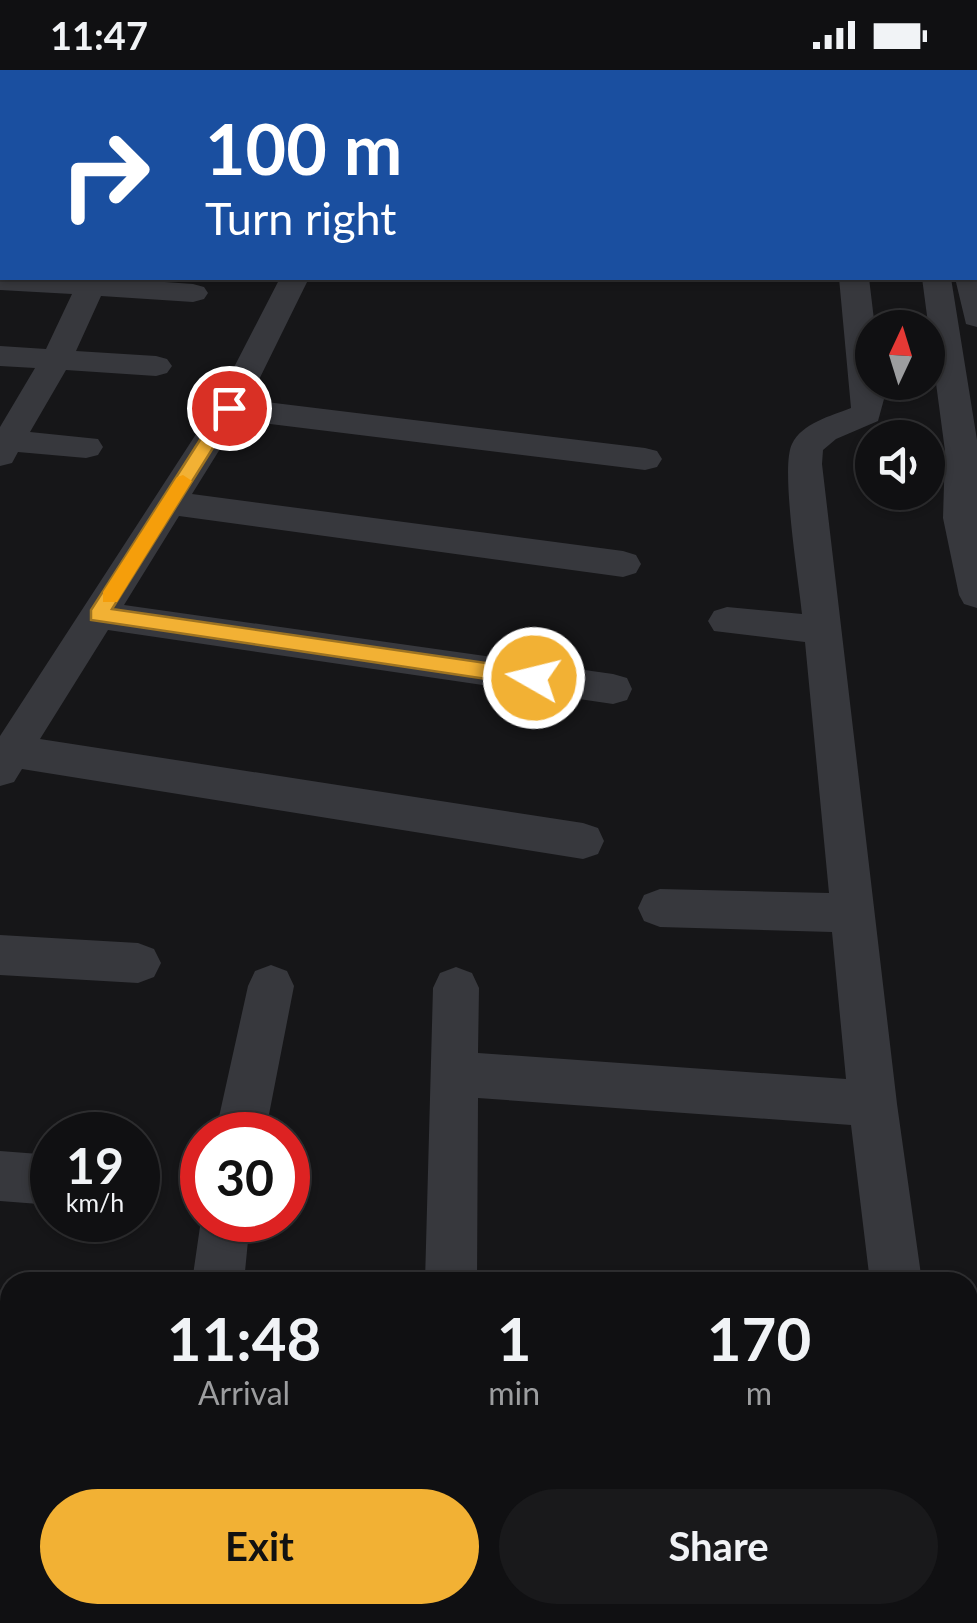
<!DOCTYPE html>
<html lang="en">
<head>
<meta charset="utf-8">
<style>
	:root { --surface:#101012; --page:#19191b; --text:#f1f3f6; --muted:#9c9d9f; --line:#303032; --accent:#f2b134 }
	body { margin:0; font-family:Lato,sans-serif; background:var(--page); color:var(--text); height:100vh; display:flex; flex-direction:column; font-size:38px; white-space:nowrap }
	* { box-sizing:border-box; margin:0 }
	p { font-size:32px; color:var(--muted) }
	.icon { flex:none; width:55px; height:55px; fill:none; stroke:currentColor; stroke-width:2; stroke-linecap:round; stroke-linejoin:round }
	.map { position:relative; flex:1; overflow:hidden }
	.side { position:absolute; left:0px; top:1202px; width:978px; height:352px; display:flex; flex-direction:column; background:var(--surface); border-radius:30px 30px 0 0; box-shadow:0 2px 8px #0004,0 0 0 2px var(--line) }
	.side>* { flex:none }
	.banner { position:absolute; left:0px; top:0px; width:978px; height:210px; box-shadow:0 2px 8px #0004,0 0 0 2px var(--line); background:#1a4fa0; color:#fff; overflow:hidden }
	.needle { width:65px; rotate:4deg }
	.controls { position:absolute; left:855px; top:240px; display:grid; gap:20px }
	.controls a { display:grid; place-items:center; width:90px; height:90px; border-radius:50%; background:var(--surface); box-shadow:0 2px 8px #0004,0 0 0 2px var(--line); font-size:50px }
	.speed { position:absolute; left:30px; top:1042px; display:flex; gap:20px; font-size:50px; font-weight:700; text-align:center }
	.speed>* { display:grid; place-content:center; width:130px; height:130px; border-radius:50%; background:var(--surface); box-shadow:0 2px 8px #0004,0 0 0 2px var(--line); line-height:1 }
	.speed small { font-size:25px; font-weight:400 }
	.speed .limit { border:15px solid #d22; background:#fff; color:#111 }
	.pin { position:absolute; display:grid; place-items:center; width:85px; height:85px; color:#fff; margin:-42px; border:5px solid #fff; border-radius:50%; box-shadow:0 2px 10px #0007 }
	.me { position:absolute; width:110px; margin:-55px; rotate:278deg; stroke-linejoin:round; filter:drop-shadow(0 0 8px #0008) }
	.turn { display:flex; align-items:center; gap:35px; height:210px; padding:0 40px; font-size:45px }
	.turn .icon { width:130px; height:130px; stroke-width:2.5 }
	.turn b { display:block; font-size:70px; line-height:85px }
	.eta { display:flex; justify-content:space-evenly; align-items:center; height:170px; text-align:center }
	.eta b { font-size:60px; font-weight:700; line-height:70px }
	.action { display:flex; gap:20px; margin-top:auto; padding:20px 40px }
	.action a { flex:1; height:115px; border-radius:60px; background:var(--accent); color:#111; font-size:40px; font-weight:700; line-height:115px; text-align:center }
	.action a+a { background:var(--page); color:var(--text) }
	.status { display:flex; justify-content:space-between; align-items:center; height:70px; padding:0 50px; background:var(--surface); direction:ltr }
	.status svg { height:28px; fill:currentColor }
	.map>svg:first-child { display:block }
</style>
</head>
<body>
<div class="status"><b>11:47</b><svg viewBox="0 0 49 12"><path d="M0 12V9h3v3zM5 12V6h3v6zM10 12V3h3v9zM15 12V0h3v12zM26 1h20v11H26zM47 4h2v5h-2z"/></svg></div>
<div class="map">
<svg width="977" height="1553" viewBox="0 0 977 1553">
	<rect width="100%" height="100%" fill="#161618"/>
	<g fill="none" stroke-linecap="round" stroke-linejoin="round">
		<path fill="#37383d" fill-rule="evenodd" d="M626 0H650V2H626Z
			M921 0H945L946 2H922Z
			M975 20H977V36H975Z
			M975 81H977V98H975Z
			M0 134H2V150H0Z
			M975 200 977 201V257L966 254 955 208H975Z
			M0 202 2 208H109L193 214 204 217 208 223 204 229 193 232 101 226 76 281 156 286 167 289 172 296 167 303 156 306 66 300 30 362 98 369 103 377 98 385 86 388 18 382 12 393 0 396V357L35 298 0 296V276L46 279 72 224 0 220Z
			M280 208H309L249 330 645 378 657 381 662 389 657 397 645 400 238 350 192 424 623 481 636 485 641 494 636 503 623 507 179 446 124 535 613 604 627 608 632 619 627 630 613 634 108 560 40 669 583 753 598 758 604 771 598 784 583 789 22 699 14 712 0 716V666L213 338Z
			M839 208H869L875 258 872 312H882L884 329 878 351 836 369 823 380 822 394 897 1034 922 1212H870L851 1055 478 1028 477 1212H425L433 918 440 903 456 897 472 903 479 918 478 983 846 1009 832 862 660 857 644 851 638 838 644 825 660 819 829 823 805 572 714 561 708 551 714 541 727 537 802 544C799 512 780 397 792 374 802 353 831 346 851 338Z
			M922 208H951L977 370V538L964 534 959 525 943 448 945 381Z
			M0 865 138 873 154 879 161 893 154 907 138 913 0 905Z
			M271 895 287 901 294 916 265 1065H215L248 916 255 901Z
			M0 1081 52 1085V1135L0 1131Z
			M202 1143V1150H250L244 1212H192Z
			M34 1545H94L92 1553H32Z
			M338 1545H398V1553H338Z
			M900 1545H960L961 1553H901Z"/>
	</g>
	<path fill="#f2b134" stroke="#9d7322" stroke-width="2.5" d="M229 333 238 338 112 539 534 600 541 602 544 608 541 613 534 616 91 550V540L223 334Z"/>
	<path fill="#f59e0b" d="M183 405 192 411 117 532H103V522L177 407Z"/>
</svg>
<div class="controls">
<a><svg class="needle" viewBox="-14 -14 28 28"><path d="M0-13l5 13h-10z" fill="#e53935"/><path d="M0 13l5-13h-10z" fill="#9c9d9f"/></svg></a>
<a><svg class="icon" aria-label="sound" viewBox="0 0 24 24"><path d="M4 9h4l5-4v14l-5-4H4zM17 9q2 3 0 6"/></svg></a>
</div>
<div class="speed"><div>19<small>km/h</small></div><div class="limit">30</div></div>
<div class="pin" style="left:229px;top:338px;background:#d93025"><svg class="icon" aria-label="arrive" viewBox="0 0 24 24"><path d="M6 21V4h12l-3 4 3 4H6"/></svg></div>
<svg class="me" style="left:534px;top:608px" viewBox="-20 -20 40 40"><circle r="17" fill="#f2b134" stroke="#fff" stroke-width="3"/><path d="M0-11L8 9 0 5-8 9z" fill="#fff"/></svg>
<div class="banner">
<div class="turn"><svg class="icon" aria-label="right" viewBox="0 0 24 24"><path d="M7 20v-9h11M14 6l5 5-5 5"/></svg><div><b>100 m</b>Turn right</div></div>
</div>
<section class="side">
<div class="eta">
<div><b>11:48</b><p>Arrival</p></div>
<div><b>1</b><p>min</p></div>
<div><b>170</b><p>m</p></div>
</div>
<div class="action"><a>Exit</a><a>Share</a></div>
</section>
</div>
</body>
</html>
